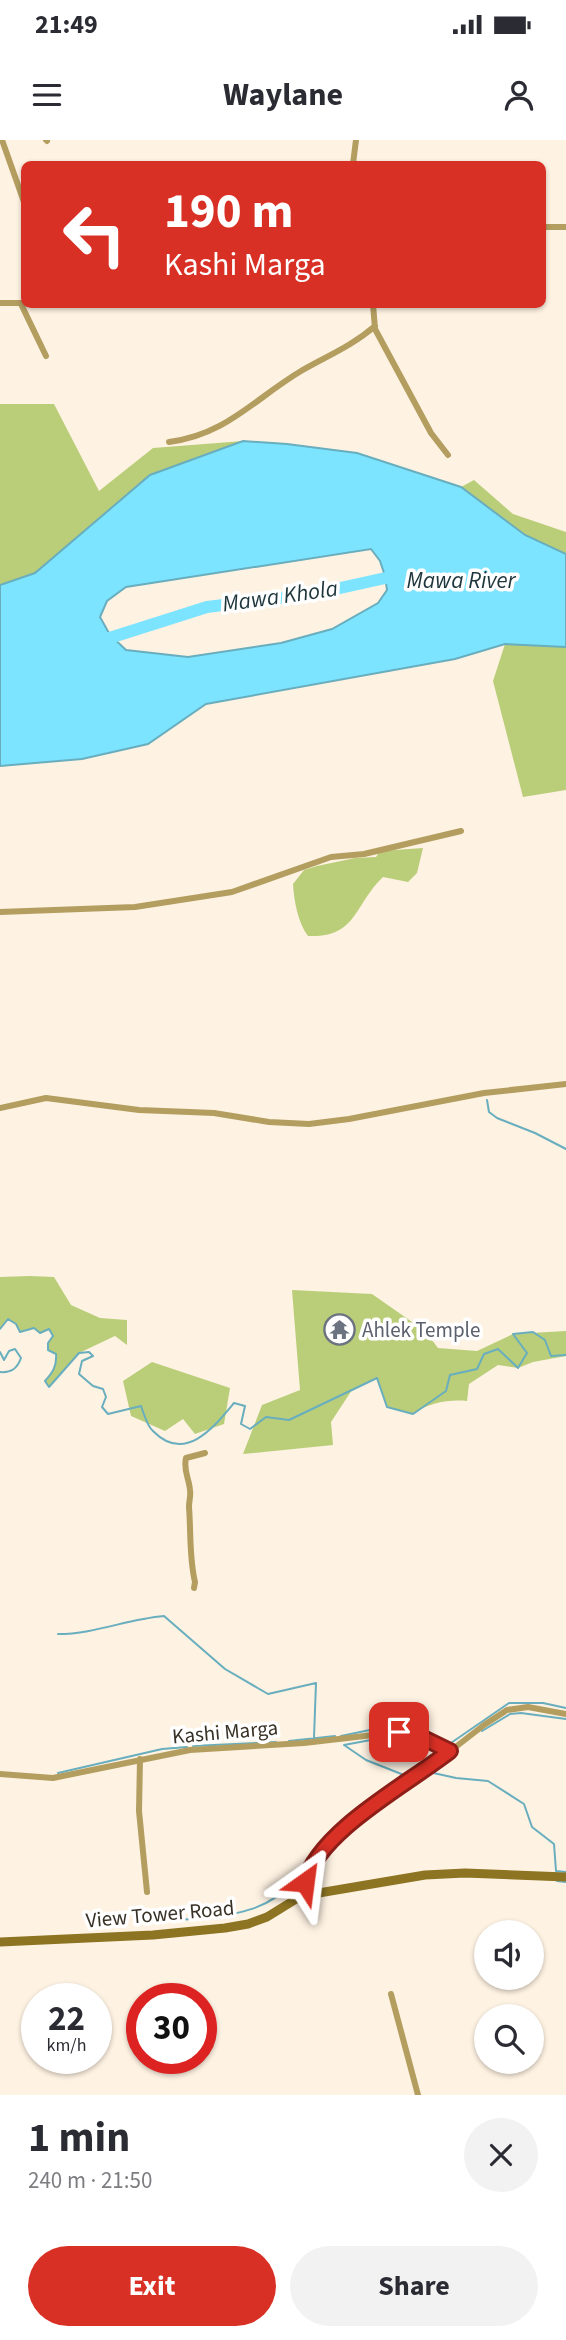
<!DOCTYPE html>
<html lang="en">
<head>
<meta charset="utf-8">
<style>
	:root { --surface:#fff; --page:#f2f2f3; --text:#2b2b33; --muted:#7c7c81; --accent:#d93025 }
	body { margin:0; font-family:"Source Sans 3",sans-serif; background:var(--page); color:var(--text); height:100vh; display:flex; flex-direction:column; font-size:26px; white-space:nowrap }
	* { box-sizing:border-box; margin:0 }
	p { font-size:23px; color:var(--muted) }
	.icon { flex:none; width:38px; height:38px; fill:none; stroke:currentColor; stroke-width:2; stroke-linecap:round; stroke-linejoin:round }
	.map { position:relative; height:1955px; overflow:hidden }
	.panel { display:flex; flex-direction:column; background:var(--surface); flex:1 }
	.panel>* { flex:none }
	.banner { position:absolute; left:21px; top:21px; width:525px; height:147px; border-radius:10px; box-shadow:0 2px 5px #0004; background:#d93025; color:#fff; overflow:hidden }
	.tools { position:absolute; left:474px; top:1780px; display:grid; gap:14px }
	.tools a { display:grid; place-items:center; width:70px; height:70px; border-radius:50%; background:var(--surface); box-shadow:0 2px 5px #0004; font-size:35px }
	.speed { position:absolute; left:21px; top:1843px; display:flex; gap:14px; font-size:35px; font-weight:700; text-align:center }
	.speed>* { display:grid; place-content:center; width:91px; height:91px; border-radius:50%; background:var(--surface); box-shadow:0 2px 5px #0004; line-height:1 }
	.speed small { font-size:18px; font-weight:400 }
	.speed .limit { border:10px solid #d22; background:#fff; color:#111 }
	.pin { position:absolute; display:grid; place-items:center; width:60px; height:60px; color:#fff; margin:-30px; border-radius:14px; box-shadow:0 4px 10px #0006 }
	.me { position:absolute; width:77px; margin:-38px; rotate:31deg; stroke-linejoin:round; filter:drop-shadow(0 0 5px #0008) }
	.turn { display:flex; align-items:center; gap:24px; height:147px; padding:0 28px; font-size:32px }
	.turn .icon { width:91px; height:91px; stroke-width:2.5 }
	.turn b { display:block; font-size:49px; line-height:60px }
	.round { display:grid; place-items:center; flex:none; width:74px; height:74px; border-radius:37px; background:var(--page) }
	.summary { display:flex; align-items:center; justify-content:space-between; height:119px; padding:0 28px }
	h1 { font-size:42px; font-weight:700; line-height:52px }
	.cta { display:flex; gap:14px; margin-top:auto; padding:14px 28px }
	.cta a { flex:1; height:80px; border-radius:42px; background:var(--accent); color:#fff; font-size:28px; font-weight:700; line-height:80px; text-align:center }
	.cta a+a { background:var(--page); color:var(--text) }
	.status { display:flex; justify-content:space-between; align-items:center; height:49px; padding:0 35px; background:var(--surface); direction:ltr }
	.status svg { height:19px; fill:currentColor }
	header { display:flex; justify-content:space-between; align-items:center; height:91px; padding:0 28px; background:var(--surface); font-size:32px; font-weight:700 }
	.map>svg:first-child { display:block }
</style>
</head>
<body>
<div class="status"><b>21:49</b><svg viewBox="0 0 49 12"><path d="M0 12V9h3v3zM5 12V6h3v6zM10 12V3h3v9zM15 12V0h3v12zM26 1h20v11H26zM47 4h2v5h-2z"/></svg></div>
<header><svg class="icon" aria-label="menu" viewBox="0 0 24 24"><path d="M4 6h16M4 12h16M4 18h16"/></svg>Waylane<svg class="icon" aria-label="person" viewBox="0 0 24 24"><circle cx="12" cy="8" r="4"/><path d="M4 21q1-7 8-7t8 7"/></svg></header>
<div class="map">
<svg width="566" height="1955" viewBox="0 0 566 1955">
	<rect width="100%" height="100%" fill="#fef2e2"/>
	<path fill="#bace7a" d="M0 264H54L99 351 153 308 243 301 150 335 35 433 0 445Z
		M474 340 513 374 566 392V414L525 395 461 347Z
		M505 504 566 507V650L523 657 493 541Z
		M423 708 417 733 408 742 383 737C353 766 357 798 308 796 298 783 294 761 293 744L304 730 317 726 355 718 376 717 380 711Z
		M30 1136 54 1137 71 1165 100 1178 127 1180V1205L115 1196 79 1213 49 1247 45 1241C53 1232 58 1226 56 1214L48 1210V1203L53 1196 49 1189 40 1193 34 1188 20 1192 16 1184 8 1180 0 1189V1137Z
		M292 1150 372 1154 425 1191 438 1208 477 1211 513 1194 566 1191V1216L533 1222 518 1228 498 1225 469 1244 467 1261C450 1259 427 1263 413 1274L387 1267 376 1238 352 1250 331 1282 333 1305 243 1314 262 1265 300 1250Z
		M152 1222 230 1248 224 1284 195 1294 183 1279 165 1291 131 1276 123 1241Z"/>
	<path fill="#7de4ff" stroke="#68aebe" stroke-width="2" fill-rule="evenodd" d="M243 301 287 304 357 313 461 347 525 395 566 414V507L505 504 455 519 206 564 148 604 82 619 0 626V445L35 433 150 335ZM371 409 380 421 385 436 387 450 378 463 332 489 281 503 188 517 126 510 110 495 100 477 107 461 126 447Z"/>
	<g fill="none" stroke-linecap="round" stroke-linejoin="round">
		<path stroke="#68aebe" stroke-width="2" d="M487 960 489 972 497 978 535 993 566 1009
			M0 1189 8 1179 16 1184 20 1192 34 1188 40 1193 49 1189 53 1196 48 1203V1210L56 1214C57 1226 53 1232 45 1241L49 1247 79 1213 89 1212 93 1216 82 1221 79 1234 93 1246 103 1249 106 1257 102 1267 108 1274 141 1266C144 1274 147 1286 153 1291 185 1324 214 1287 234 1263L245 1266 241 1284 250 1289 266 1277 289 1280 377 1238 387 1267 413 1274 446 1251 450 1235 477 1229 484 1214 498 1209 518 1228 527 1213 513 1194 533 1192 545 1200 551 1216 566 1215
			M0 1212 4 1220 9 1211 15 1209 21 1218C17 1229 11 1233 0 1232
			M58 1494C95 1494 127 1479 164 1476L225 1529 268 1554 316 1543 314 1597
			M482 1591 510 1574 521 1573 566 1579
			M341 1596 389 1586 414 1589 448 1605 509 1563H543L566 1568
			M392 1596 413 1597 443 1612 409 1637 366 1620 344 1605Z
			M289 1601 335 1596
			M193 1606 276 1602
			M429 1632 456 1638 488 1641 524 1664 532 1687 554 1704 556 1731 566 1732
			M58 1633 162 1609 187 1607
			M557 1741 566 1742
			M205 1778C238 1774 270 1769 293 1742 310 1724 323 1701 342 1684 362 1666 387 1652 409 1637
			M149 1781 195 1779"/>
		<path stroke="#7de4ff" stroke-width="12" d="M100 501 207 467 313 454 399 435"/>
		<path stroke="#b39e60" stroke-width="6" d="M2 0 24 62
			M46 0 47 1
			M353 24 356 0
			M542 87H566
			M0 163H23
			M21 164 46 216
			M373 164 375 189 431 293 448 315
			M169 302C226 295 254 259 301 231 327 216 352 206 375 186
			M0 772 135 767 232 752 331 717 364 714 461 691
			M0 968 46 958 139 970 214 973 269 982 309 984 349 979 484 953 566 944
			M194 1448 195 1442C189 1417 191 1391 189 1367 189 1361 191 1355 190 1350 189 1338 183 1330 186 1318L205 1313
			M140 1619 139 1671 147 1752
			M0 1634 53 1638 190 1610 304 1603 399 1592 415 1594 450 1611
			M301 1756 309 1728 343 1688 422 1633 484 1585 507 1570 528 1567 566 1574
			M391 1854 418 1955"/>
		<path stroke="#8d7422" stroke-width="9" d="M0 1802 153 1795 225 1788 248 1784 267 1777 301 1756 425 1735 465 1733 566 1737"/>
	</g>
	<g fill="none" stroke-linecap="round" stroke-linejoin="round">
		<defs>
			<path id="route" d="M305 1742C320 1690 408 1644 450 1611L415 1594 399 1592"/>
		</defs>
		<use href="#route" stroke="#8d1f18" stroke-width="18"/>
		<use href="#route" stroke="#d93025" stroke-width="12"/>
	</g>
	<defs>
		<symbol id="temple-ring" viewBox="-11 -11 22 22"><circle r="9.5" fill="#fff" stroke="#6b7280" stroke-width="1.5"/><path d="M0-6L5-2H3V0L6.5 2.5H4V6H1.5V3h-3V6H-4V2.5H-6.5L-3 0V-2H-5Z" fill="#6b7280"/></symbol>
	</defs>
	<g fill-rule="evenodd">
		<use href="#temple-ring" x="322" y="1172" width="35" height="35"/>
	</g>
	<g text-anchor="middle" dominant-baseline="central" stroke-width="7" stroke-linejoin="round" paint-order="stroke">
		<g font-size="21" fill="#5b616d" stroke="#fff" text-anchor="start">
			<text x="362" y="1190">Ahlek Temple</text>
		</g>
		<g font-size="21" fill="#383126" stroke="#fff">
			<text transform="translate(225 1592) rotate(-5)">Kashi Marga</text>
			<text transform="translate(160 1774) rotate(-5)">View Tower Road</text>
		</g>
		<g font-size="23" font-style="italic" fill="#1d353b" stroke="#fff">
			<text x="461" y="440">Mawa River</text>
			<text transform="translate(280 456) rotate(-8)">Mawa Khola</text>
		</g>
	</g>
</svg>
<div class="tools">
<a><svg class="icon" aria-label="sound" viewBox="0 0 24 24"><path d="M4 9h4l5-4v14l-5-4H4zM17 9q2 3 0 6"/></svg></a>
<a><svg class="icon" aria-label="search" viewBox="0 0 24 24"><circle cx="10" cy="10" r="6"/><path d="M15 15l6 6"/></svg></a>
</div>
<div class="speed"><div>22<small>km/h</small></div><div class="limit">30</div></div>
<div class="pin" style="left:399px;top:1592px;background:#d93025"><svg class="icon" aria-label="arrive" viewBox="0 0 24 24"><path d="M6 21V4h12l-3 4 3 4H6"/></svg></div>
<svg class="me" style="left:305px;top:1742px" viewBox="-20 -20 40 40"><path d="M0-17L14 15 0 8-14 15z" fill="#d93025" stroke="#fff" stroke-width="4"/></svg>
<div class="banner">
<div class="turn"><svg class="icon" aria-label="left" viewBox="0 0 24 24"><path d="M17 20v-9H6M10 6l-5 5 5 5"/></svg><div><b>190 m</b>Kashi Marga</div></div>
</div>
</div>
<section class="panel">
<div class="summary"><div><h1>1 min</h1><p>240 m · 21:50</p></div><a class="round"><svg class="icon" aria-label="close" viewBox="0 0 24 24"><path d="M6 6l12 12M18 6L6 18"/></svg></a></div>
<div class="cta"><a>Exit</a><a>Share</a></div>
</section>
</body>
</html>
